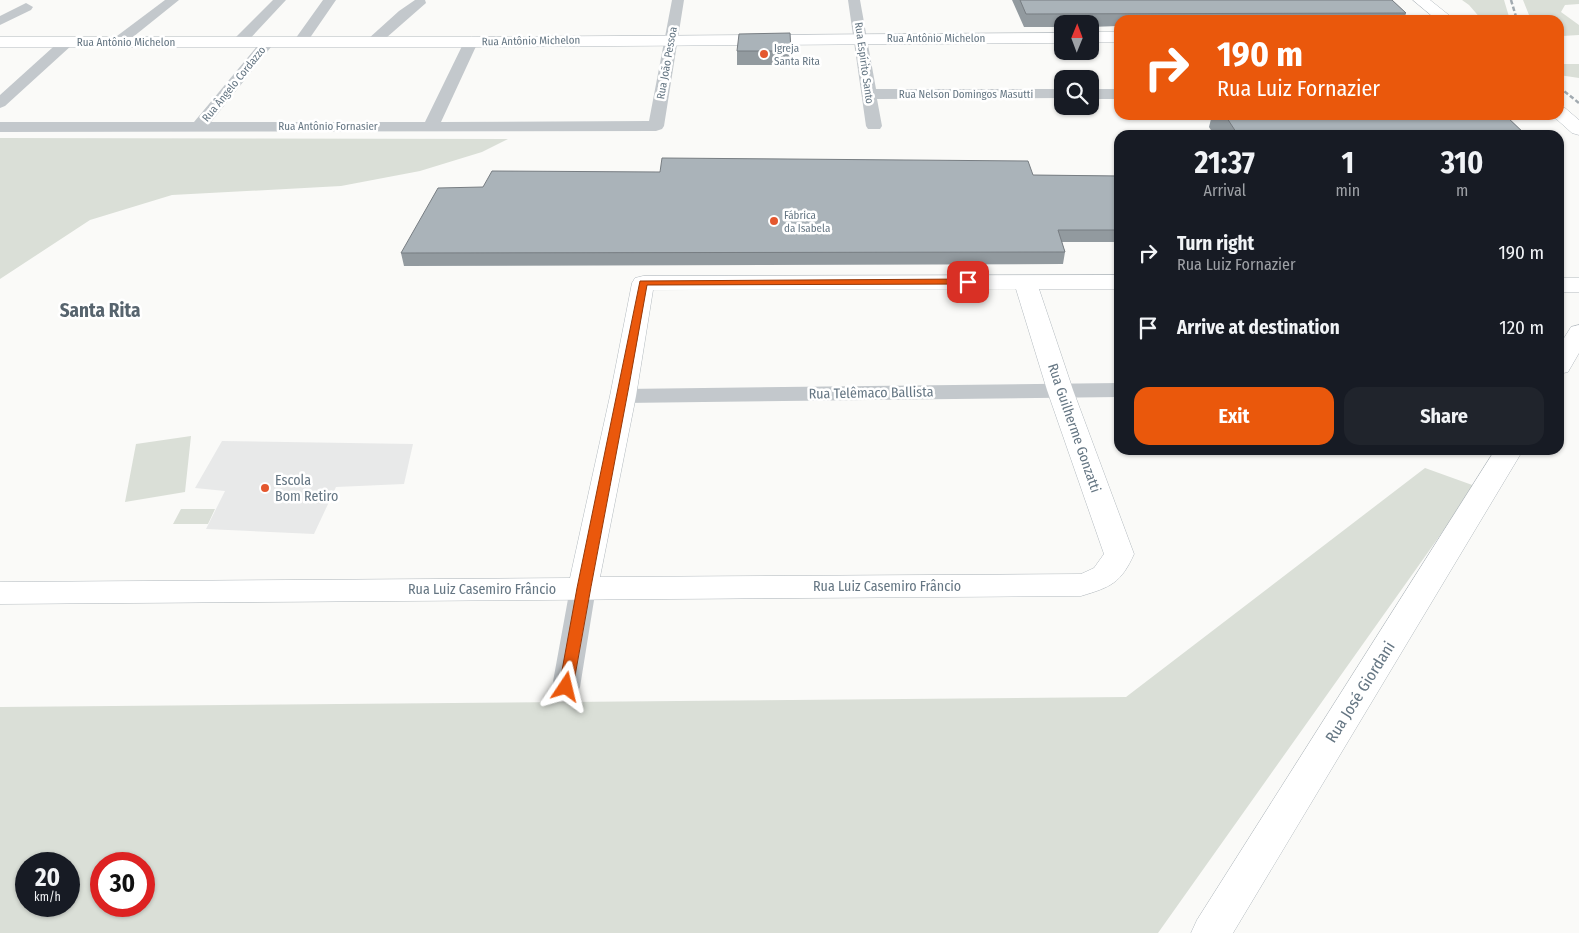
<!DOCTYPE html>
<html lang="en">
<head>
<meta charset="utf-8">
<style>
	:root { --surface:#171b24; --page:#20242c; --text:#f1f3f6; --muted:#9ea1a6; --accent:#ea580c }
	body { margin:0; font-family:"Fira Sans Condensed",sans-serif; background:var(--page); color:var(--text); height:100vh; display:flex; flex-direction:column; font-size:19px; white-space:nowrap }
	* { box-sizing:border-box; margin:0 }
	p { font-size:16px; color:var(--muted) }
	.icon { flex:none; width:28px; height:28px; fill:none; stroke:currentColor; stroke-width:2; stroke-linecap:round; stroke-linejoin:round }
	.map { position:relative; flex:1; overflow:hidden }
	.panel { position:absolute; left:1114px; top:130px; width:450px; height:325px; display:flex; flex-direction:column; background:var(--surface); border-radius:15px; box-shadow:0 1px 4px #0004 }
	.panel>* { flex:none }
	.top-card { position:absolute; left:1114px; top:15px; width:450px; height:105px; border-radius:15px; box-shadow:0 1px 4px #0004; background:#ea580c; color:#fff; overflow:hidden }
	.needle { width:32px; rotate:1deg }
	.controls { position:absolute; left:1054px; top:15px; display:grid; gap:10px }
	.controls a { display:grid; place-items:center; width:45px; height:45px; border-radius:10px; background:var(--surface); box-shadow:0 1px 4px #0004; font-size:25px }
	.speed { position:absolute; left:15px; top:852px; display:flex; gap:10px; font-size:25px; font-weight:700; text-align:center }
	.speed>* { display:grid; place-content:center; width:65px; height:65px; border-radius:50%; background:var(--surface); box-shadow:0 1px 4px #0004; line-height:1 }
	.speed small { font-size:12px; font-weight:400 }
	.speed .limit { border:8px solid #d22; background:#fff; color:#111 }
	.pin { position:absolute; display:grid; place-items:center; width:42px; height:42px; color:#fff; margin:-21px; border-radius:10px; box-shadow:0 2px 8px #0006 }
	.me { position:absolute; width:55px; margin:-28px; rotate:10deg; stroke-linejoin:round; filter:drop-shadow(0 0 4px #0008) }
	.turn { display:flex; align-items:center; gap:18px; height:105px; padding:0 20px; font-size:22px }
	.turn .icon { width:65px; height:65px; stroke-width:2.5 }
	.turn b { display:block; font-size:35px; line-height:42px }
	.eta { display:flex; justify-content:space-evenly; align-items:center; height:85px; text-align:center }
	.eta b { font-size:30px; font-weight:700; line-height:35px }
	.cta { display:flex; gap:10px; margin-top:auto; padding:10px 20px }
	.cta a { flex:1; height:58px; border-radius:15px; background:var(--accent); color:#fff; font-size:20px; font-weight:700; line-height:58px; text-align:center }
	.cta a+a { background:var(--page); color:var(--text) }
	ul { padding:0; list-style:none }
	li { display:flex; align-items:center; gap:15px; height:75px; padding:0 20px }
	li div { flex:1 }
	li b { display:block; font-size:19px }
	li em { font-style:normal }
	.map>svg:first-child { display:block }
</style>
</head>
<body>
<div class="map">
<svg width="1579" height="933" viewBox="0 0 1579 933">
	<rect width="100%" height="100%" fill="#fafaf8"/>
	<path fill="#e8e9e9" d="M222 441 413 444 404 484 336 487 314 534 206 529 225 491 195 488Z"/>
	<path fill="#dadfd7" fill-rule="evenodd" d="M1462 0H1504L1510 20H1482L1469 5Z
		M1523 0H1579V4L1565 5 1561 12 1579 25V35L1562 36 1559 38V20H1531Z
		M1559 62 1560 64H1579V78L1559 75Z
		M0 138 508 139 482 152 420 171 341 186 172 195 90 220 0 279Z
		M191 436 185 492 125 502 136 444Z
		M1425 468 1475 486 1158 933H0V707L1126 697ZM26 864H69V906H26ZM101 864H144V906H101Z
		M181 509H215L208 524H173Z"/>
	<g fill="none" stroke-linecap="round" stroke-linejoin="round">
		<defs>
			<path id="secondary" d="M1413 0H1430L1455 20H1437Z
				M1090 32H1119V42H1090Z
				M1062 33V43L471 47H0V37H471Z
				M1559 107 1565 108 1579 120V135L1572 133 1553 116 1559 115Z
				M1119 275V289H1039L1073 390 1134 554C1121 583 1111 587 1081 596L0 604V582L570 578 610 396 632 283 635 278 643 276ZM1016 289 1047 390 1104 554 1094 568 1081 574 600 577 636 396 653 290Z
				M1559 278H1579V292H1559Z
				M1579 325V353L1568 372 1559 374V346L1571 327Z
				M1495 450H1523L1233 933H1191L1197 920Z"/>
		</defs>
		<use href="#secondary" stroke="#b3babf" stroke-width="1"/>
		<path fill="#c3c8cc" fill-rule="evenodd" d="M165 0H179L123 45H113L111 42 113 39Z
			M273 0H286L244 45H234L232 42 234 39Z
			M323 0H336L305 45H295L293 42Z
			M415 0H425L426 3 378 45H368L366 42 368 39 399 11Z
			M672 0H684L664 126 662 129 656 131 0 132V122H194L263 39 268 38 275 42 211 122H425L464 42 471 38 478 42 441 122 649 121Z
			M848 0H860L876 89H1062V98L877 99 882 126 880 129H868L866 126Z
			M26 3 33 7 31 10 0 25V16Z
			M67 38 72 39 74 42 72 45 5 106 0 108V95L62 39Z
			M1090 89H1119V99H1090Z
			M1119 383V397L623 403 615 401 612 396 615 391 623 389Z
			M583 578 592 581 596 588 580 687 576 695 566 698 556 695 552 687 570 588 574 581Z"/>
		<use href="#secondary" fill="#fff" fill-rule="evenodd"/>
		<path stroke="#a2aab0" stroke-width="2.5" stroke-dasharray="4.5 2.5" stroke-linecap="butt" d="M1511 0 1517 20
			M1559 87 1579 103"/>
	</g>
	<path fill="#929a9f" d="M1012 0H1392L1406 13 1404 20H1119V26L1090 27V24H1062V27H1024Z
		M790 33 791 65H737V51Z
		M1212 115H1505L1526 135H1214L1209 127Z
		M1033 175 1119 176V242H1062L1065 252 1063 264 404 266 401 253 483 187Z"/>
	<path fill="#aab3b9" stroke="#777d82" d="M1020 0H1392L1406 13 1026 14Z
		M790 33 791 51H737L739 34Z
		M1225 115H1505L1526 135H1238Z
		M662 158 1028 161 1033 175 1119 176V230H1058L1065 252 401 253 438 188 483 187 492 171 660 172Z"/>
	<path fill="#ea580c" stroke="#983908" d="M968 279 973 282 971 284 647 285C624 420 596 553 573 687L571 691 566 693 561 691 559 687 577 588 640 281Z"/>
	<g fill="#e4572e" stroke="#fff" stroke-width="2">
		<circle cx="764" cy="54" r="5"/>
		<circle cx="774" cy="221" r="5"/>
		<circle cx="265" cy="488" r="5"/>
	</g>
	<g text-anchor="middle" dominant-baseline="central" stroke-width="5" stroke-linejoin="round" paint-order="stroke">
		<g font-size="11" fill="#657683" stroke="#fff">
			<text x="936" y="38">Rua Antônio Michelon</text>
			<text transform="translate(531 41) rotate(-1)">Rua Antônio Michelon</text>
			<text x="126" y="42">Rua Antônio Michelon</text>
			<text transform="translate(667 63) rotate(-80)">Rua João Pessoa</text>
			<text transform="translate(864 63) rotate(82)">Rua Espírito Santo</text>
			<text transform="translate(234 84) rotate(-51)">Rua Ângelo Cordazzo</text>
			<text x="966" y="94">Rua Nelson Domingos Masutti</text>
			<text x="328" y="126">Rua Antônio Fornasier</text>
		</g>
		<g font-size="11" fill="#657683" stroke="#fff" text-anchor="start">
			<text x="774" y="48">Igreja<tspan x="774" dy="13">Santa Rita</tspan></text>
			<text x="784" y="215">Fábrica<tspan x="784" dy="13">da Isabela</tspan></text>
		</g>
		<g font-size="14" fill="#657683" stroke="#fff">
			<text transform="translate(871 393) rotate(-1)">Rua Telêmaco Ballista</text>
			<text transform="translate(1074 428) rotate(71)">Rua Guilherme Gonzatti</text>
			<text x="887" y="586">Rua Luiz Casemiro Frâncio</text>
			<text x="482" y="589">Rua Luiz Casemiro Frâncio</text>
		</g>
		<g font-size="14" fill="#657683" stroke="#fff" text-anchor="start">
			<text x="275" y="480">Escola<tspan x="275" dy="16">Bom Retiro</tspan></text>
		</g>
		<g font-size="16" fill="#657683" stroke="#fff">
			<text transform="translate(1360 692) rotate(-58)">Rua José Giordani</text>
		</g>
		<g font-size="19" font-weight="bold" fill="#57646e" stroke="#fff">
			<text x="100" y="310">Santa Rita</text>
		</g>
	</g>
</svg>
<div class="controls">
<a><svg class="needle" viewBox="-14 -14 28 28"><path d="M0-13l5 13h-10z" fill="#e53935"/><path d="M0 13l5-13h-10z" fill="#9ea1a6"/></svg></a>
<a><svg class="icon" aria-label="search" viewBox="0 0 24 24"><circle cx="10" cy="10" r="6"/><path d="M15 15l6 6"/></svg></a>
</div>
<div class="speed"><div>20<small>km/h</small></div><div class="limit">30</div></div>
<div class="pin" style="left:968px;top:282px;background:#d93025"><svg class="icon" aria-label="arrive" viewBox="0 0 24 24"><path d="M6 21V4h12l-3 4 3 4H6"/></svg></div>
<svg class="me" style="left:566px;top:687px" viewBox="-20 -20 40 40"><path d="M0-17L14 15 0 8-14 15z" fill="#ea580c" stroke="#fff" stroke-width="4"/></svg>
<div class="top-card">
<div class="turn"><svg class="icon" aria-label="right" viewBox="0 0 24 24"><path d="M7 20v-9h11M14 6l5 5-5 5"/></svg><div><b>190 m</b>Rua Luiz Fornazier</div></div>
</div>
<section class="panel">
<div class="eta">
<div><b>21:37</b><p>Arrival</p></div>
<div><b>1</b><p>min</p></div>
<div><b>310</b><p>m</p></div>
</div>
<ul>
<li><svg class="icon" aria-label="right" viewBox="0 0 24 24"><path d="M7 20v-9h11M14 6l5 5-5 5"/></svg><div><b>Turn right</b><p>Rua Luiz Fornazier</p></div><em>190 m</em></li>
<li><svg class="icon" aria-label="arrive" viewBox="0 0 24 24"><path d="M6 21V4h12l-3 4 3 4H6"/></svg><div><b>Arrive at destination</b></div><em>120 m</em></li>
</ul>
<div class="cta"><a>Exit</a><a>Share</a></div>
</section>
</div>
</body>
</html>
